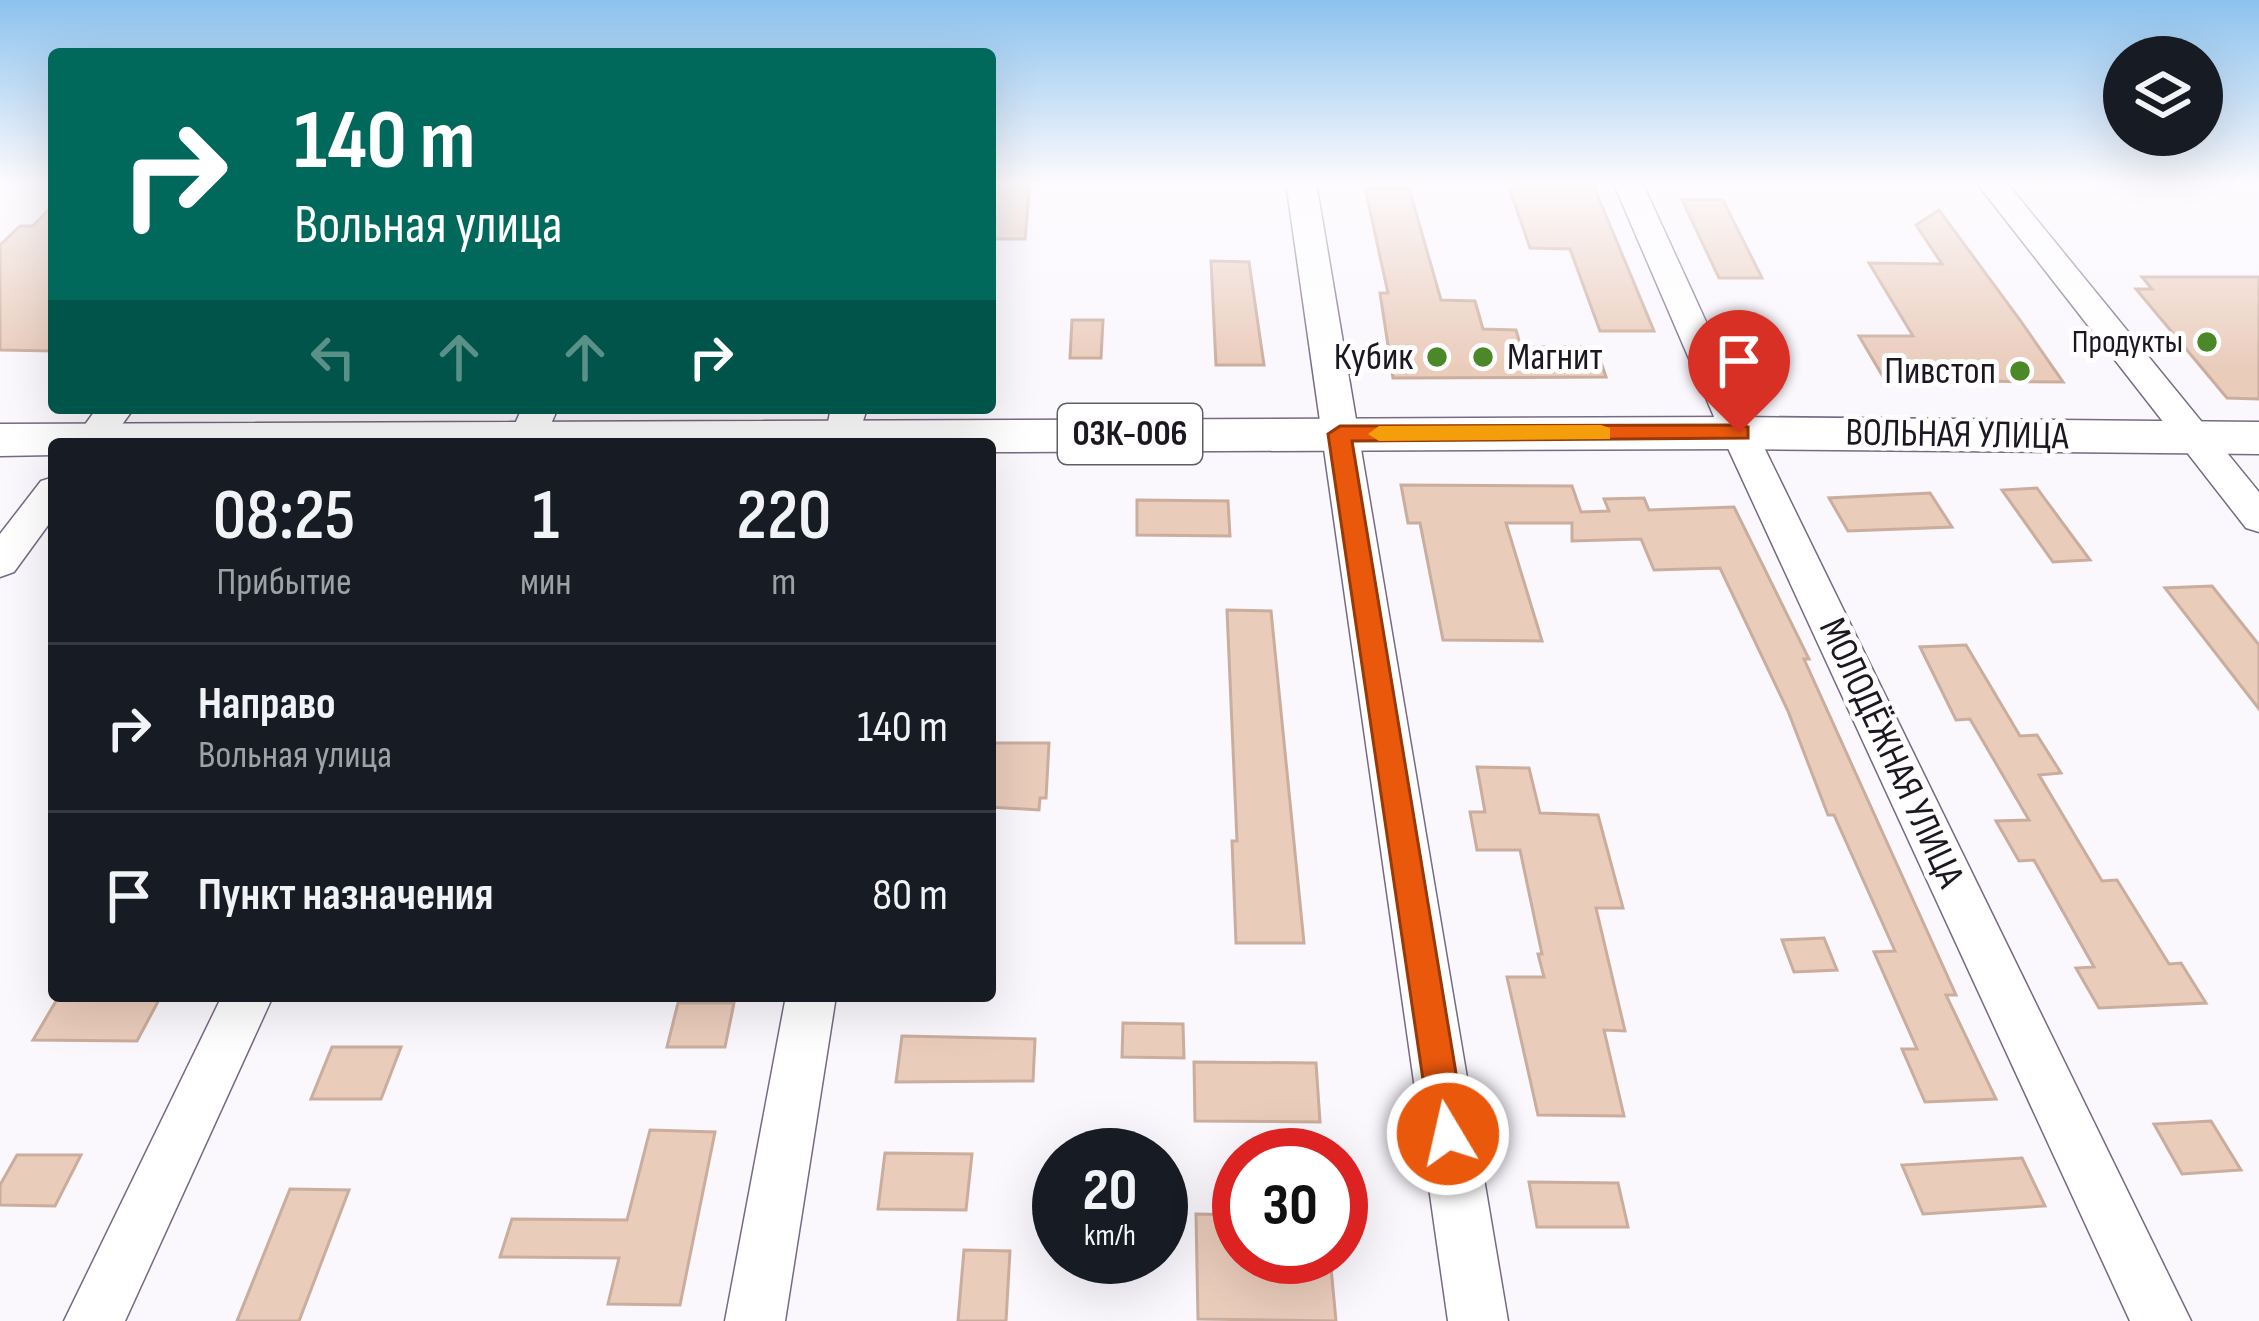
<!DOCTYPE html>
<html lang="ru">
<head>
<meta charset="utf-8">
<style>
	:root { --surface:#171b24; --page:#242831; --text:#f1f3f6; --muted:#9ea1a6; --line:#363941 }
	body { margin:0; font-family:"Sofia Sans Condensed",sans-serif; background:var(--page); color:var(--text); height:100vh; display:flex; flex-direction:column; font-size:45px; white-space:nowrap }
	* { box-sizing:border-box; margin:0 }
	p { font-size:39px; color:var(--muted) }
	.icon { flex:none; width:66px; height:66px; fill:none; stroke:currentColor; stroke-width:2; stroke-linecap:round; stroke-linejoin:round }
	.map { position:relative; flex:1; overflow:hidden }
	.details { position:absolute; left:48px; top:438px; width:948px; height:564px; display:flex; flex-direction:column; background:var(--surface); border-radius:12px; box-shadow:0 12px 48px #0002 }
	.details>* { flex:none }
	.guide { position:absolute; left:48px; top:48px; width:948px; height:366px; border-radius:12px; box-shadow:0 12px 48px #0002; background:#00695c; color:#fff; overflow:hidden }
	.tools { position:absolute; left:2103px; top:36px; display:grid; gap:24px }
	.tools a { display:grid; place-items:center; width:120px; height:120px; border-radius:50%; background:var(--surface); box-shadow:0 12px 48px #0002; font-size:60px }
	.speed { position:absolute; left:1032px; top:1128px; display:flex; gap:24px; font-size:60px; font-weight:700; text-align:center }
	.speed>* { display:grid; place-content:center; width:156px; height:156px; border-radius:50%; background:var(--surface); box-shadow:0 12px 48px #0002; line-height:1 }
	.speed small { font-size:30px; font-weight:400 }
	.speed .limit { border:18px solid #d22; background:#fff; color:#111 }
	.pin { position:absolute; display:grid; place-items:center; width:102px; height:102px; color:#fff; margin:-123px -51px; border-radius:50% 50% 50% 0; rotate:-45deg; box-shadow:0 0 12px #0007 }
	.pin .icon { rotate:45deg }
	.me { position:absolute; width:132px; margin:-66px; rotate:351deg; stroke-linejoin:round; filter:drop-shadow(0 0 9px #0008) }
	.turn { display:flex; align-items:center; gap:42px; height:252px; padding:0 48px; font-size:54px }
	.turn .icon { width:156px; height:156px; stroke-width:2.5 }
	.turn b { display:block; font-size:84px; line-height:102px }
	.lanes { display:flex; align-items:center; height:114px; padding:0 48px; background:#0003; justify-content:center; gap:60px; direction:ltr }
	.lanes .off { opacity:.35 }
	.eta { display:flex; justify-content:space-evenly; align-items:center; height:204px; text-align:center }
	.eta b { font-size:72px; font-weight:600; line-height:84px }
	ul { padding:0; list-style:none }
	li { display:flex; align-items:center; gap:36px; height:168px; padding:0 48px; border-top:3px solid var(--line) }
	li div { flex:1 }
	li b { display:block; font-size:45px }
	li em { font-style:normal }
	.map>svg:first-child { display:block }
</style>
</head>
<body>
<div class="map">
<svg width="2259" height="1321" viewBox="0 0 2259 1321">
	<rect width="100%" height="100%" fill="#faf7fd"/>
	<path fill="#eaccbb" stroke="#caad9d" stroke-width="3" d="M990 182H1030L1025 239H990Z
		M1507 182H1592L1654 331H1600L1570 249 1530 248Z
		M1365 188H1409L1441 300 1475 301 1483 329 1516 330 1521 347H1596L1606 377 1393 378 1380 293H1388Z
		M1682 200H1723L1762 278H1719Z
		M54 204V351L0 350V245L20 226H33Z
		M1939 210 2020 320 2063 382 1885 380 1859 336H1913L1869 263 1942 264 1916 225Z
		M1211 261 1249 262 1264 365H1216Z
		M2142 277H2259V399L2227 398 2136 289H2152Z
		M1072 320H1103L1101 358H1070Z
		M1401 485 1572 486 1581 512 1609 511 1604 499 1644 498 1649 510 1734 507 1809 659H1804L1956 995H1946L1996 1099 1925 1102 1902 1049H1917L1874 952 1895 951 1834 815H1828L1788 711 1720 568 1654 570 1641 539 1572 541V523H1506L1542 641 1443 640 1420 523H1408Z
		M2037 488 2042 495 2090 560 2053 562 2002 490Z
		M1930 493 1952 527 1848 531 1829 498Z
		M1137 500 1228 501 1230 536 1137 535Z
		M2212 586 2259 645V709L2165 588Z
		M1227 610 1271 611 1304 943H1236L1232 841H1237Z
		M1966 645 2020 736 2037 735 2061 773 2039 775 2102 881 2117 880 2169 964 2181 963 2206 1003 2099 1008 2076 968 2094 967 2034 860 2019 861 1996 821 2029 820 1970 719 1956 720 1920 647Z
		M990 743H1049L1046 798H1040L1039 810 990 807Z
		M1477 767 1529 768 1540 813 1598 815 1623 908H1596L1625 1031 1604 1030 1624 1116 1538 1115 1507 977H1544L1538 954H1542L1520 850H1477L1470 812H1485Z
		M1824 938 1837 970 1794 972 1782 940Z
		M59 996H161L137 1041 33 1040Z
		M678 1003H734L725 1047H667Z
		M1123 1023 1183 1024 1184 1058 1122 1057Z
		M902 1036 1035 1039 1033 1081 896 1082Z
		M332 1047H401L381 1099H311Z
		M1194 1062 1316 1063 1320 1122 1195 1121Z
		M2211 1121 2241 1170 2182 1174 2154 1124Z
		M650 1130 715 1132 680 1305 608 1304 619 1258 500 1257 512 1219 627 1220Z
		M885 1153 972 1154 966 1210 878 1209Z
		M17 1155H81L55 1206 0 1205V1185Z
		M2022 1158 2045 1206 1923 1214 1902 1165Z
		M1529 1182 1618 1183 1628 1227H1537Z
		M290 1189 349 1190 299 1321H237Z
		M1196 1214 1239 1215V1257H1330L1336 1321 1198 1319Z
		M964 1250 1010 1251 1006 1321H958Z"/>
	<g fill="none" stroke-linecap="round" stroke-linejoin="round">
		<defs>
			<path id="minor" d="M1286 182H1316L1508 1321H1448Z
				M1613 182H1642L1757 433 2191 1321H2130L1721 433Z
				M1976 182H2006L2259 492V532L2246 528Z
				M97 408H134L108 444H71Z
				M522 408H558L542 444H506Z
				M831 408H867L856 444H830L825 436Z
				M54 477V517L14 572 0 577V534L41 481Z
				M222 996H273L125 1321H64Z
				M786 996H836L785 1321H725Z"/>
			<path id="major" d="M1739 417 2259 422V454L1739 449 990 452V444H54V455L0 456V424Z"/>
		</defs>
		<use href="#minor" stroke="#766a84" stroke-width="3"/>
		<use href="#major" stroke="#766a84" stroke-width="3"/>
		<use href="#minor" fill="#fff" fill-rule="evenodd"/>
		<use href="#major" fill="#fff" fill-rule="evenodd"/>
	</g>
	<linearGradient id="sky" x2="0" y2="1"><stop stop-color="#8cc2ee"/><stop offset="0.5" stop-color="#fdfbfe"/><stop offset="1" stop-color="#fdfbfe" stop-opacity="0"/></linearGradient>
	<rect width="2259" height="367" fill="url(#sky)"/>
	<path fill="#ea580c" stroke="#983908" stroke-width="3" d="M1739 425 1748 427V438L1352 441 1466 1134 1461 1147 1448 1152 1436 1147 1431 1134 1328 434 1340 426Z"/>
	<path fill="#f59e0b" d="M1601 425 1610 428V439L1379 441 1368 434 1379 426Z"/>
	<g fill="#4b8828" stroke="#fff" stroke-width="4.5">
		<circle cx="2207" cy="342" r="12"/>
		<circle cx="1437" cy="357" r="12"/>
		<circle cx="1483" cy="357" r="12"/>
		<circle cx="2020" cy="371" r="12"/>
	</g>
	<g text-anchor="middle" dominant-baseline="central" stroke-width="10" stroke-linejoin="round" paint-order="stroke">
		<g font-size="33" fill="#1c1721" stroke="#fff" text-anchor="end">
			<text x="2183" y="342">Продукты</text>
		</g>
		<rect fill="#fff" stroke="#605d64" stroke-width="3" x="1058" y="404" width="144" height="60" rx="9"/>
		<g font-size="36" font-weight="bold" fill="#1c1721">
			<text x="1130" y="434">03К-006</text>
		</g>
		<g font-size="39" fill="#1c1721" stroke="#fff" text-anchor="end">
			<text x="1413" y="357">Кубик</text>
			<text x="1507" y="357" text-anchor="start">Магнит</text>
			<text x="1996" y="371">Пивстоп</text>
		</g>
		<g font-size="39" fill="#1c1721" stroke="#fff">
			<text transform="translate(1957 435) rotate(1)">ВОЛЬНАЯ УЛИЦА</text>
			<text transform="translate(1891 753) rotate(65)">МОЛОДЁЖНАЯ УЛИЦА</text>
		</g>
	</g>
</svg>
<div class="tools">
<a><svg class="icon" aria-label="layers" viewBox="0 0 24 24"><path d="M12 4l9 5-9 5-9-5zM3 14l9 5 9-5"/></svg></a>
</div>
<div class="speed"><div>20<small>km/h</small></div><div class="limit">30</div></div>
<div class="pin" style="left:1739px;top:433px;background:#d93025"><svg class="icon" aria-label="arrive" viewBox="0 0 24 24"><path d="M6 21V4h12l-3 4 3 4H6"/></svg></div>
<svg class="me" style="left:1448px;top:1134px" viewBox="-20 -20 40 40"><circle r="17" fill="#ea580c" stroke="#fff" stroke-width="3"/><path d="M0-11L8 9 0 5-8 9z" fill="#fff"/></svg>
<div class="guide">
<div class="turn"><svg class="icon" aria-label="right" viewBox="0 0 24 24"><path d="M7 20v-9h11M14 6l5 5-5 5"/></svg><div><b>140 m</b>Вольная улица</div></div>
<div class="lanes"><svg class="icon off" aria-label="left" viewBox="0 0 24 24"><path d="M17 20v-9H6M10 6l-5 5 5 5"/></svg><svg class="icon off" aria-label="ahead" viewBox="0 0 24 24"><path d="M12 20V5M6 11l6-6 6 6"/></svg><svg class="icon off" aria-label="ahead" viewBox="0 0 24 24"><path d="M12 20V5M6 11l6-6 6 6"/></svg><svg class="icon" aria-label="right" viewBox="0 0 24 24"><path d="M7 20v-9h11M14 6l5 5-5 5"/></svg></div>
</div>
<section class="details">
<div class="eta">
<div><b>08:25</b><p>Прибытие</p></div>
<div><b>1</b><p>мин</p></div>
<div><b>220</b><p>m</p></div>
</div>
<ul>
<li><svg class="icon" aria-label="right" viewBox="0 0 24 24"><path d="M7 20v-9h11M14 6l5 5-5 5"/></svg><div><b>Направо</b><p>Вольная улица</p></div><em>140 m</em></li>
<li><svg class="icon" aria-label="arrive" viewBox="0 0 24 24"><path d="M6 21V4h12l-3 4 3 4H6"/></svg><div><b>Пункт назначения</b></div><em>80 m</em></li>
</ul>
</section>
</div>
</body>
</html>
